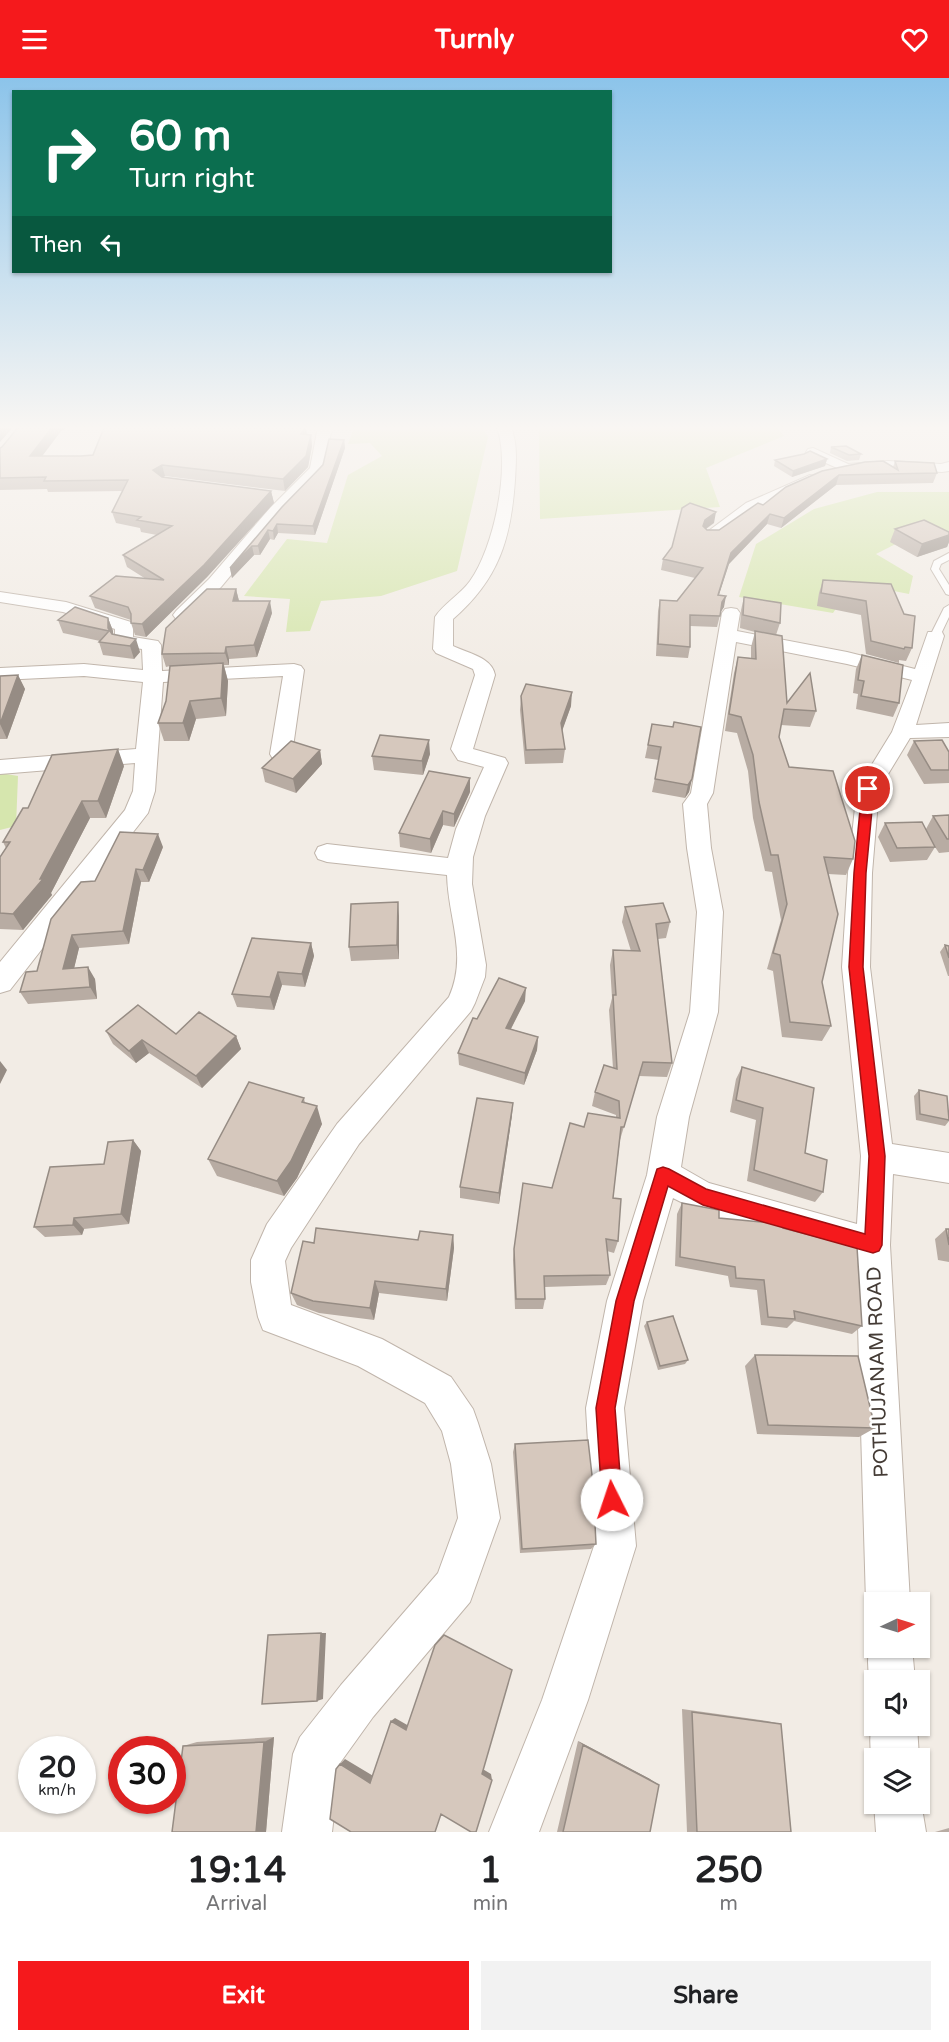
<!DOCTYPE html>
<html lang="en">
<head>
<meta charset="utf-8">
<style>
	:root { --surface:#fff; --page:#f2f2f2; --text:#202124; --muted:#757577; --accent:#f5191c }
	body { margin:0; font-family:"Varela Round",sans-serif; background:var(--page); color:var(--text); height:100vh; display:flex; flex-direction:column; font-size:22px; white-space:nowrap }
	* { box-sizing:border-box; margin:0 }
	p { font-size:20px; color:var(--muted) }
	.icon { flex:none; width:33px; height:33px; fill:none; stroke:currentColor; stroke-width:2; stroke-linecap:round; stroke-linejoin:round }
	.map { position:relative; height:1754px; overflow:hidden }
	.side { display:flex; flex-direction:column; background:var(--surface); flex:1 }
	.side>* { flex:none }
	.hud { position:absolute; left:12px; top:12px; width:600px; height:183px; border-radius:0px; box-shadow:0 2px 4px #0004; background:#0b6e4f; color:#fff; overflow:hidden }
	.needle { width:39px; rotate:86deg }
	.controls { position:absolute; left:864px; top:1514px; display:grid; gap:12px }
	.controls a { display:grid; place-items:center; width:66px; height:66px; border-radius:0px; background:var(--surface); box-shadow:0 2px 4px #0004; font-size:30px }
	.speed { position:absolute; left:18px; top:1658px; display:flex; gap:12px; font-size:30px; font-weight:700; text-align:center }
	.speed>* { display:grid; place-content:center; width:78px; height:78px; border-radius:50%; background:var(--surface); box-shadow:0 2px 4px #0004; line-height:1 }
	.speed small { font-size:15px; font-weight:400 }
	.speed .limit { border:9px solid #d22; background:#fff; color:#111 }
	.pin { position:absolute; display:grid; place-items:center; width:51px; height:51px; color:#fff; margin:-26px; border:3px solid #fff; border-radius:50%; box-shadow:0 2px 6px #0007 }
	.me { position:absolute; width:66px; margin:-33px; rotate:356deg; stroke-linejoin:round; filter:drop-shadow(0 0 4px #0008) }
	.turn { display:flex; align-items:center; gap:21px; height:126px; padding:0 18px; font-size:27px }
	.turn .icon { width:78px; height:78px; stroke-width:2.5 }
	.turn b { display:block; font-size:42px; line-height:51px }
	.then { display:flex; align-items:center; height:57px; padding:0 18px; background:#0003; gap:12px; font-size:22px }
	.eta { display:flex; justify-content:space-evenly; align-items:center; height:102px; text-align:center }
	.eta b { font-size:36px; font-weight:700; line-height:42px }
	.primary-button { display:flex; gap:12px; margin-top:auto; padding:12px 18px }
	.primary-button a { flex:1; height:69px; border-radius:0px; background:var(--accent); color:#fff; font-size:24px; font-weight:700; line-height:69px; text-align:center }
	.primary-button a+a { background:var(--page); color:var(--text) }
	header { display:flex; justify-content:space-between; align-items:center; height:78px; padding:0 18px; background:var(--accent); color:#fff; font-size:27px; font-weight:700 }
	.map>svg:first-child { display:block }
</style>
</head>
<body>
<header><svg class="icon" aria-label="menu" viewBox="0 0 24 24"><path d="M4 6h16M4 12h16M4 18h16"/></svg>Turnly<svg class="icon" aria-label="heart" viewBox="0 0 24 24"><path d="M12 20l-8-8c-3-5 5-10 8-4 3-6 11-1 8 4z"/></svg></header>
<div class="map">
<svg width="949" height="1754" viewBox="0 0 949 1754">
	<rect width="100%" height="100%" fill="#f2ece5"/>
	<path fill="#d6e6ae" d="M413 347H481L488 359 457 493 381 518 321 523 310 553 286 554 290 521 244 518 287 461 327 465 348 397 382 378 370 365 348 366 353 352H407Z
		M537 347H775L784 358 706 390 720 429 540 441 539 351Z
		M877 414H949V457L923 452 876 476 913 498 909 516 853 505 833 535 739 519 756 466 814 431Z
		M0 695 18 698 16 748 0 752Z"/>
	<g fill="none" stroke-linecap="round" stroke-linejoin="round">
		<defs>
			<path id="lane" d="M949 475V482L941 486 939 491 949 507V517L946 516 931 491 934 483Z
				M949 527V539L940 558 932 560 930 558 944 530Z"/>
			<path id="street" d="M322 347H337L331 355 322 394 282 436 221 509 188 541H176L173 537 176 533 209 501 270 430 310 390 317 354Z
				M496 347H510C518 365 516 383 515 402 511 461 499 501 453 541V568C467 575 492 579 495 597L473 671 505 680 508 685 485 738 473 779 472 806 486 887 485 899 475 925 471 933 359 1066 291 1170 285 1183 291 1227 382 1261 451 1299 473 1331 478 1345 491 1386 500 1440 470 1524 373 1639 340 1685 332 1754H282L293 1676 300 1659 341 1607 438 1495 458 1440 451 1386 442 1353 425 1325 358 1288 263 1252 258 1239 251 1204V1182L267 1146 337 1046 449 919C468 876 448 841 447 797L327 784 318 781 315 775 318 769 327 766 448 780 456 751 484 689 458 682 451 671 475 597 473 591 436 575 433 571 435 539C444 525 460 517 470 503 494 470 512 385 496 347Z
				M813 370 848 386 888 383 941 386 949 384V393L942 394 888 391 846 394 808 377 806 374 808 371Z
				M810 397 815 398 817 401 815 404 756 431 717 460 711 462 703 457 746 425Z
				M0 514 66 524 131 544 133 548V559L158 563 161 567 162 593 294 586 301 588 304 592 292 676 289 681 281 683 273 681 270 676 283 598 163 604 155 713 148 735 10 912 0 915V884L125 732 133 713 135 685 0 696V682L136 671 143 604 84 598 0 602V590L84 586 143 592 142 571 117 567 115 563V551L63 534 0 524Z
				M731 530 737 531 740 535 737 553 847 574 915 591 928 554H942L944 558 916 647 949 645V659L910 660 879 711 872 795 870 889 892 1066 949 1075V1105L893 1096 890 1167 910 1524H874V1540L866 1524 856 1179 703 1135 673 1120 643 1223 624 1330 636 1468 588 1622 539 1754H489L542 1622 594 1468 586 1330 607 1223 647 1097 657 1039 690 934 697 834 687 770 683 726 691 715 722 535 725 531ZM736 564 847 586 912 602 892 654 857 711 848 795 842 889 861 1078 857 1146 709 1105 681 1089 689 1039 718 934 723 834 711 770 707 726 713 715Z
				M874 1553V1569H912L915 1602H874V1615C866 1594 866 1573 874 1553Z
				M874 1638V1647H917L919 1680H874V1688C869 1673 869 1652 874 1638Z
				M920 1718 926 1754H876L874 1725V1723V1725H920Z"/>
		</defs>
		<use href="#lane" stroke="#c0b5ab" stroke-width="2"/>
		<use href="#street" stroke="#c0b5ab" stroke-width="2"/>
		<use href="#lane" fill="#fff" fill-rule="evenodd"/>
		<use href="#street" fill="#fff" fill-rule="evenodd"/>
	</g>
	<path fill="#b8aca3" d="M20 347H70L61 353 42 378H81L307 356 311 357 312 368 308 389 285 413 165 398 163 399 271 413 274 425 207 499 146 559 135 557 131 545V542L95 530 90 518 146 501 127 489 123 477 157 457 141 454 140 450 116 445 112 434 122 413 48 414 47 411 0 412V370L2 369Z
		M377 347H400L398 349Z
		M344 362 345 370 315 457 278 455 274 462 270 461 260 477H254L232 500 230 490Z
		M831 369 861 376 859 382 847 383 830 375Z
		M827 381 825 388 792 399 774 388 775 382Z
		M895 383 937 395 933 405 836 407 781 450 767 446 729 486 719 517 724 529 721 533 717 549 690 548V569L688 580 656 578 658 533 660 522 677 523 695 500 661 492 663 481 714 445 706 451 707 452H719L822 393 893 389Z
		M895 451 949 454V464L947 469 917 479 890 464Z
		M823 502 891 506 912 570 906 583 899 582V585L866 576 861 537 817 528 819 515Z
		M236 511 239 523 272 535 257 579 229 581V587H224L228 603 226 638 196 641 189 663H164L158 645 166 623 170 588 166 589 162 576Z
		M744 519 780 545 776 557 787 625 816 633 810 649 781 647 779 659 789 689 853 781 846 797 828 796 822 904 831 948 822 963 782 959 773 893 767 891 781 842 772 794 765 793 753 740 748 693 737 655 725 653 734 595 738 579 751 580V569L755 554 740 550 741 532Z
		M108 540 113 553V556L140 574 134 581 103 577 99 564 100 563 63 555 58 542Z
		M862 577 899 625 893 639 856 631 858 616 853 615 856 591Z
		M18 597 25 611 7 661H0V598Z
		M521 618 571 628 562 652 565 671 563 685 525 686 520 632Z
		M652 646 673 649H701L689 714 685 720 652 714 659 682 645 680Z
		M914 663 949 674V705L924 706 907 677Z
		M320 672 322 686 296 715 265 704 262 690Z
		M430 676 423 697 374 692 372 678Z
		M124 688 106 740H90L51 815 52 817 23 852 0 851V779L6 770 3 764 28 730Z
		M470 714 454 749 443 747 431 775 400 769 399 755Z
		M949 737V774L939 775 935 769 927 782 890 784 878 759 885 745 926 751 933 738Z
		M163 769 149 804H141L129 866 79 870 74 890 95 901 97 921 28 926 20 914 37 893 95 803Z
		M625 829 670 844 666 860 658 861 672 985 667 999 639 998 620 1062 613 1120 618 1163 614 1175 607 1173 610 1197 606 1207 545 1209V1221L543 1231H515L513 1182 514 1171 552 1110 584 1049 616 1039V1037L592 1028 595 1014 613 990 609 932 612 920 610 887 613 872 631 873 622 844Z
		M399 838V881L351 883 349 869Z
		M311 865 314 878 305 909 282 907 274 932 237 929 232 916Z
		M945 867 949 868V898H948L940 874Z
		M525 923 511 951 538 959 537 972 524 1007 459 987 458 975 477 941Z
		M106 953 236 958 241 971 202 1010 149 975 136 985 113 966Z
		M742 989 823 1114 815 1124 747 1103 756 1042 730 1034 736 1001Z
		M919 1012 949 1033V1043L945 1048 916 1042 914 1018Z
		M304 1020 305 1025 322 1046 297 1100 284 1118 217 1098 208 1081Z
		M512 1037 499 1126 460 1120V1109Z
		M133 1062 141 1073 129 1146 84 1151 82 1157 45 1159 34 1149 104 1086Z
		M682 1125 719 1140 783 1150 862 1248 852 1256 794 1243 787 1250 761 1247 757 1212 730 1209 728 1198 675 1188 677 1136Z
		M946 1151H949V1184L938 1182 935 1161Z
		M453 1157 454 1170 447 1223 379 1215 374 1242 319 1235 297 1227 291 1215 314 1165 418 1162Z
		M647 1244 688 1282 685 1286 658 1292 644 1248Z
		M755 1277 875 1350 859 1359 757 1356 745 1288Z
		M515 1366 596 1466 591 1471 520 1475 513 1374Z
		M682 1631 767 1643 781 1646 791 1754H687Z
		M274 1659 266 1754H172L183 1668 197 1664Z
		M578 1663 650 1701V1754H557Z
		M949 1750V1754H935Z"/>
	<path fill="#968c84" d="M1 347H15L0 364V348Z
		M54 347H70L61 353 34 389 30 378Z
		M306 349 308 360 301 356Z
		M311 357 312 368 308 389 285 413 283 401Z
		M344 362 345 370 315 457 313 448Z
		M827 381 825 388 792 399 793 393Z
		M162 387 165 398 156 403 153 392Z
		M839 397 836 407 781 450 784 440Z
		M271 413 274 425 207 499 146 559 142 546Z
		M716 434 714 445 703 453V448L705 442Z
		M770 436 767 446 729 486 715 528 718 517 731 475Z
		M277 446 278 455 274 462 273 453Z
		M268 452 270 461 260 477 258 468Z
		M949 457V464L947 469 917 479 922 466Z
		M252 468 254 477 232 500 230 490Z
		M236 511 239 523H233Z
		M726 518 724 529 720 535 722 524Z
		M270 523 272 535 257 579 254 567Z
		M108 540 113 553V563L108 550Z
		M136 561 140 574 134 581 130 568Z
		M226 569 229 581V587L225 575Z
		M223 585 228 603 226 638 221 620Z
		M18 597 25 611 7 661 0 646Z
		M572 614 571 628 560 659 561 645Z
		M190 623 196 641 189 663 183 645Z
		M429 662 430 676 423 697 422 683Z
		M118 671 124 688 106 740 98 723Z
		M320 672 322 686 296 715 293 701Z
		M470 700V714L454 749V736Z
		M692 701 689 714 685 720 688 707Z
		M82 723 90 740 51 815 52 817 23 852 13 836 40 801Z
		M443 733V747L431 775 430 761Z
		M158 756 163 769 149 804 143 792Z
		M136 791 141 804 129 866 123 853Z
		M398 824 399 838V881L397 867Z
		M72 857 79 870 71 903 63 891Z
		M311 865 314 878 305 909 302 896Z
		M88 889 95 901 97 921 90 909Z
		M278 894 282 907 274 932 270 919Z
		M526 910 525 923 505 962 506 950Z
		M236 958 241 971 202 1010 196 998Z
		M538 959 537 972 524 1007 525 995Z
		M142 962 149 975 136 985 129 973Z
		M0 983 7 992 0 1006Z
		M513 1025 512 1037 499 1126V1115Z
		M317 1028 322 1046 297 1100 284 1118 277 1103Z
		M133 1062 141 1073 129 1146 121 1136Z
		M74 1140 84 1151 82 1157 73 1147Z
		M453 1157 454 1170 447 1223 446 1211Z
		M375 1203 379 1215 374 1242 370 1230Z
		M321 1555H326L323 1621 317 1623Z
		M395 1640 409 1648 406 1652 391 1643Z
		M274 1659 266 1754H256L264 1664Z
		M578 1663 650 1701 659 1707 583 1667Z
		M345 1681 375 1699 370 1705 340 1686Z
		M481 1690 491 1696 492 1702 482 1696Z"/>
	<path fill="#d6c8bd" stroke="#968c84" stroke-width="1.5" d="M20 347H54L30 378H81L93 377 105 347H288L306 349 301 356 311 357 306 378 283 401 162 387 153 392 162 399 271 413 204 487 142 546 131 545V536L128 529 90 518 116 498 164 502 123 477 172 448 137 442 141 439 112 434 128 402 44 403 46 399 0 400V370L2 369Z
		M329 361 344 362 313 448 277 446 273 453 268 452 258 468H252L230 490 282 429 323 387Z
		M846 368 861 376 849 377 831 369Z
		M810 373 827 381 793 393 775 382 804 376Z
		M883 383 898 392 895 383 934 385 937 395 839 397 784 440 770 436 731 475 718 517 726 518 722 524 720 538 690 537V569L658 566 660 522 677 523 703 490 663 481 672 469 682 430 690 425 716 434 705 442 703 448 707 452H719L758 425 763 427 786 409 822 393 865 384Z
		M924 442 949 454V457L922 466 895 451Z
		M823 502 891 506 904 536 915 538 912 570 905 569 904 571 871 563 866 523 821 515Z
		M207 511H236L233 523H270L254 567 226 569 225 575 162 576 166 550Z
		M744 519 781 525 780 545 743 537Z
		M75 529 108 540V550L112 556 136 561 130 568 99 564 109 553 58 542Z
		M755 553 782 558 787 625 810 595 816 633 784 631 779 659 789 689 833 693 855 763 853 781 824 779 838 836 822 904 831 948 790 944 780 877 773 875 787 826 778 777H771L759 724 753 677 741 639 729 636 738 579 756 581Z
		M862 577 903 587 899 625 861 618 864 603 858 602Z
		M223 585 221 620 190 623 183 645H158L166 623 170 588Z
		M18 597 0 646V598Z
		M526 606 572 614 561 645 565 671 526 672 521 618Z
		M674 644 701 649 692 701 688 707 655 701 661 669 648 667 652 646 673 649Z
		M380 657 429 662 422 683 372 678Z
		M942 662 949 674V692H931L914 663Z
		M291 663 320 672 293 701 262 690Z
		M118 671 98 723H82L40 801H43L13 836 0 835V779L10 764H3L23 730H28L52 677Z
		M429 693 470 700 454 736 443 733 430 761 399 755Z
		M949 737V761H947L933 738Z
		M922 744 935 769 897 770 885 745Z
		M120 754 158 756 143 792 136 791 123 853 72 857 63 891 88 889 90 909 20 914 26 894 37 893 51 841 81 804 95 803Z
		M398 824 397 867 349 869 351 826Z
		M663 825 670 844 656 846 672 985 643 984 624 1049H621L613 1120 621 1121 618 1163 606 1161 610 1197 544 1198 545 1221H516L514 1171 523 1105 552 1110 570 1045 584 1049 588 1035 620 1040 619 1023 595 1014 604 987 617 991 613 917H616L613 872 640 873 625 829Z
		M252 860 311 865 302 896 278 894 270 919 232 916Z
		M945 867 949 868V880Z
		M499 900 526 910 506 950 538 959 525 995 458 975 473 940 477 941Z
		M138 927 176 956 199 934 236 958 196 998 142 962 129 973 106 953Z
		M742 989 814 1010 805 1075 827 1082 823 1114 754 1092 763 1030 736 1022Z
		M249 1004 304 1020 302 1024 317 1028 291 1083 277 1103 208 1081Z
		M919 1012 947 1018 949 1042 920 1036Z
		M477 1020 513 1025 499 1115 460 1109Z
		M133 1062 121 1136 74 1140 73 1147 34 1149 50 1089 104 1086 108 1064Z
		M682 1125 719 1132V1140L773 1145 782 1148 783 1150 857 1169 862 1248 794 1233 795 1241 768 1239 764 1202 736 1200 735 1189 680 1179Z
		M316 1150 418 1162 420 1153 453 1157 446 1211 375 1203 370 1230 313 1223 291 1215 303 1163 314 1165Z
		M946 1151H949V1167Z
		M673 1238 688 1282 660 1288 647 1244Z
		M755 1277 858 1278 875 1350 768 1347Z
		M588 1362 593 1406 596 1466 522 1471 515 1366Z
		M321 1555 317 1623 262 1626 268 1557Z
		M444 1557 512 1592 482 1696 492 1702 476 1754H471L441 1736 435 1754H351L330 1741 336 1691 340 1686 370 1705 391 1643 406 1652 435 1567Z
		M692 1634 781 1646 791 1754H697Z
		M264 1664 256 1754H172L183 1668Z
		M583 1667 659 1707 650 1754H563Z"/>
	<linearGradient id="sky" x2="0" y2="1"><stop stop-color="#8cc4ea"/><stop offset="0.59" stop-color="#f9f6f3"/><stop offset="1" stop-color="#f9f6f3" stop-opacity="0"/></linearGradient>
	<rect width="949" height="593" fill="url(#sky)"/>
	<path fill="#f5191c" stroke="#9f1012" stroke-width="1.5" d="M868 707 874 711 866 795 863 889 885 1078 882 1167 879 1173 873 1175 703 1127 668 1108 634 1223 615 1330 622 1422 619 1429 612 1432 605 1429 602 1422 596 1330 616 1223 657 1091 663 1089 669 1091 706 1111 865 1156 869 1078 849 889 854 795 862 711Z"/>
	<g text-anchor="middle" dominant-baseline="central" stroke-width="5" stroke-linejoin="round" paint-order="stroke">
		<g font-size="20" fill="#443b35" stroke="#fff">
			<text transform="translate(878 1294) rotate(-92)">POTHUJANAM ROAD</text>
		</g>
	</g>
</svg>
<div class="controls">
<a><svg class="needle" viewBox="-14 -14 28 28"><path d="M0-13l5 13h-10z" fill="#e53935"/><path d="M0 13l5-13h-10z" fill="#757577"/></svg></a>
<a><svg class="icon" aria-label="sound" viewBox="0 0 24 24"><path d="M4 9h4l5-4v14l-5-4H4zM17 9q2 3 0 6"/></svg></a>
<a><svg class="icon" aria-label="layers" viewBox="0 0 24 24"><path d="M12 4l9 5-9 5-9-5zM3 14l9 5 9-5"/></svg></a>
</div>
<div class="speed"><div>20<small>km/h</small></div><div class="limit">30</div></div>
<div class="pin" style="left:868px;top:711px;background:#d93025"><svg class="icon" aria-label="arrive" viewBox="0 0 24 24"><path d="M6 21V4h12l-3 4 3 4H6"/></svg></div>
<svg class="me" style="left:612px;top:1422px" viewBox="-20 -20 40 40"><circle r="19" fill="#fff"/><path d="M0-13L10 11 0 6-10 11z" fill="#f5191c"/></svg>
<div class="hud">
<div class="turn"><svg class="icon" aria-label="right" viewBox="0 0 24 24"><path d="M7 20v-9h11M14 6l5 5-5 5"/></svg><div><b>60 m</b>Turn right</div></div>
<div class="then">Then<svg class="icon" aria-label="left" viewBox="0 0 24 24"><path d="M17 20v-9H6M10 6l-5 5 5 5"/></svg></div>
</div>
</div>
<section class="side">
<div class="eta">
<div><b>19:14</b><p>Arrival</p></div>
<div><b>1</b><p>min</p></div>
<div><b>250</b><p>m</p></div>
</div>
<div class="primary-button"><a>Exit</a><a>Share</a></div>
</section>
</body>
</html>
